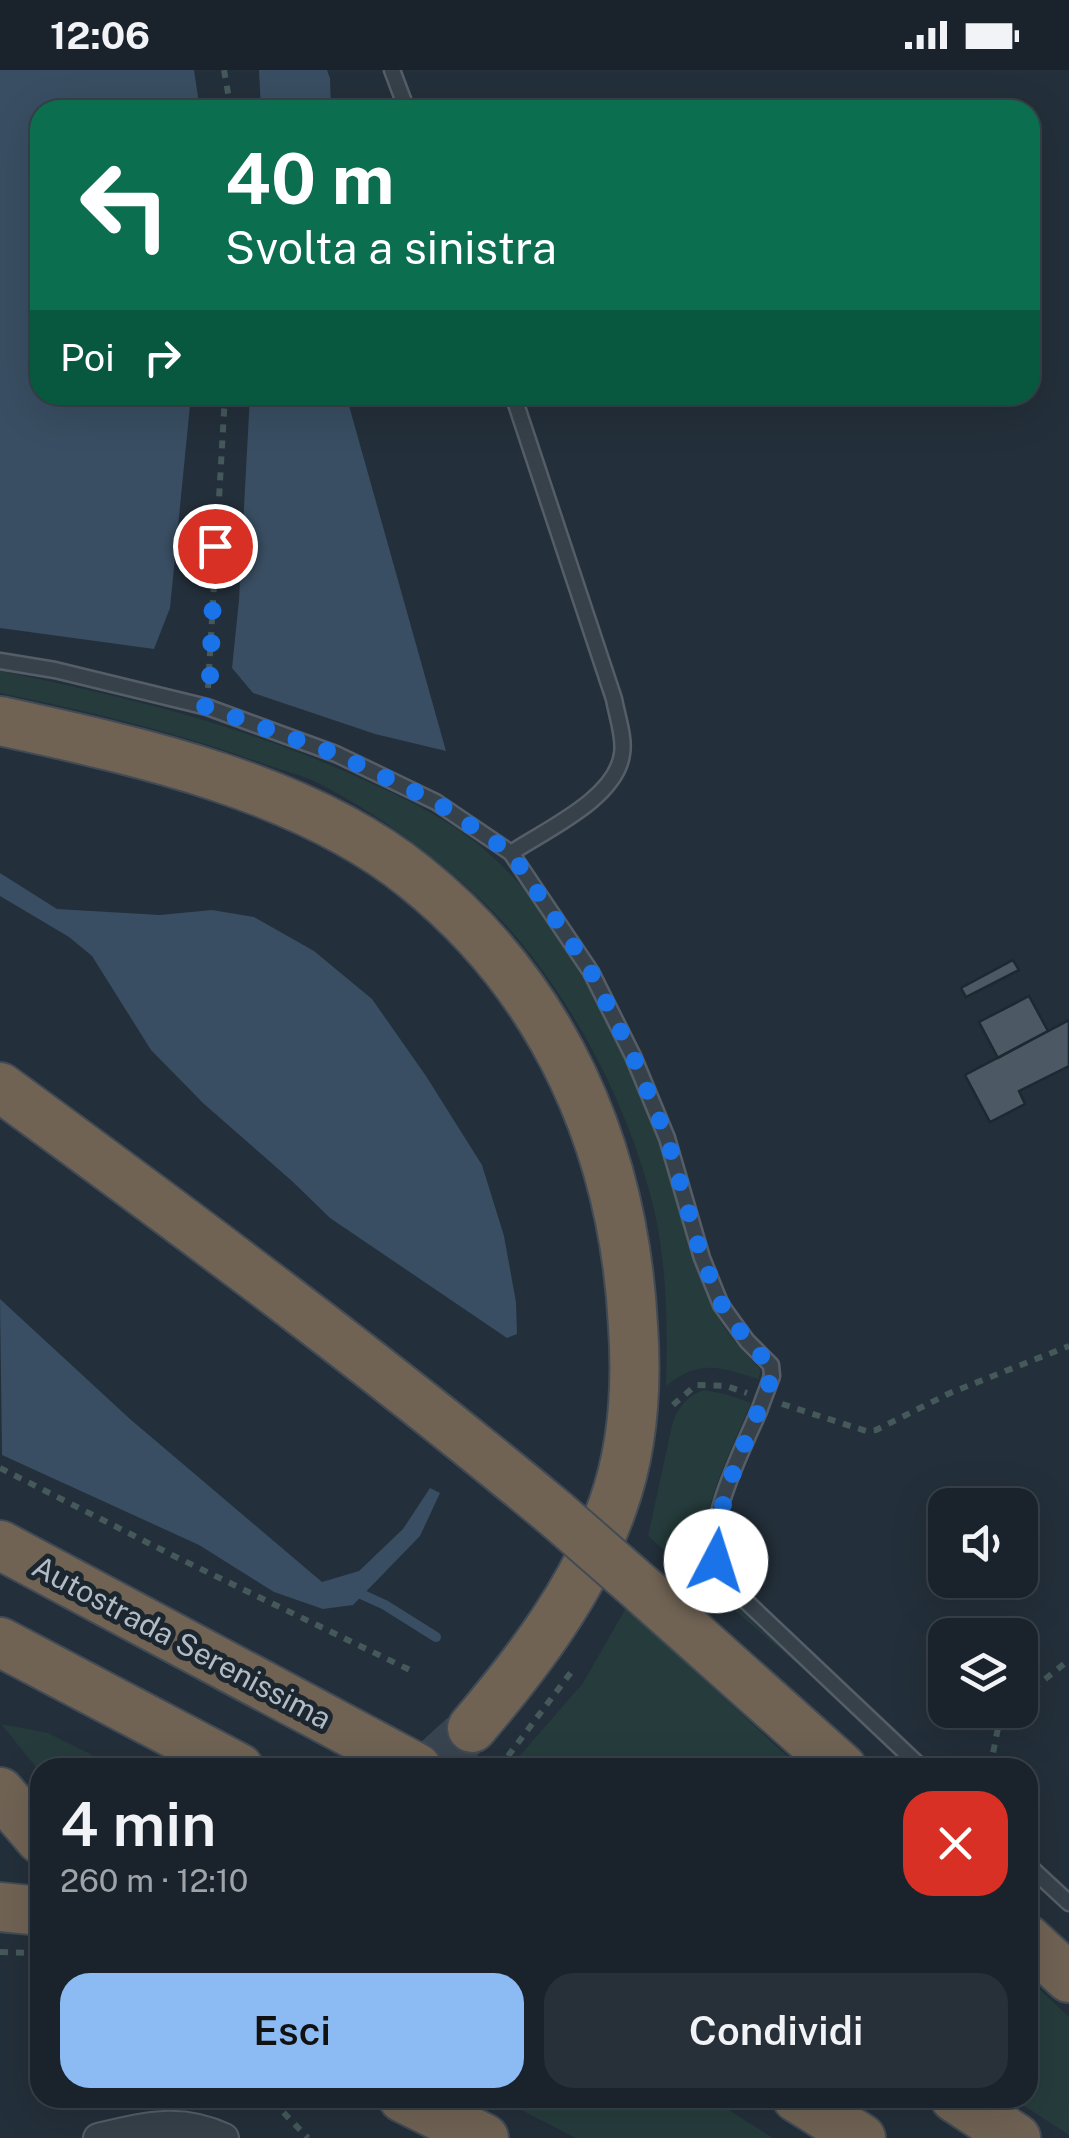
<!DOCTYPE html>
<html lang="it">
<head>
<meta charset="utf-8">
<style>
	:root { --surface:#1a232c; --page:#272f38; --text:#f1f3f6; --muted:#9fa4a9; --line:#384048; --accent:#8bbbf2 }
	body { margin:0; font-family:"Public Sans",sans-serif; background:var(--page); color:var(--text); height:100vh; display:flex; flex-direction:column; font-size:38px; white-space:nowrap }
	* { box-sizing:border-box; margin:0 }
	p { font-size:32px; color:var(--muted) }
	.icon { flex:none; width:55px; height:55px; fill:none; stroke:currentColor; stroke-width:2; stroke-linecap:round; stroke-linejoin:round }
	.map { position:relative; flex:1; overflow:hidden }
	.drawer { position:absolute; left:30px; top:1688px; width:1008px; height:350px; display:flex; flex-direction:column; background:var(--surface); border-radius:30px; box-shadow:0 10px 40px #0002,0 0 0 2px var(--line) }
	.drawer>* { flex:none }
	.hud { position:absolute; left:30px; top:30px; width:1010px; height:305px; border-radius:30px; box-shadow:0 10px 40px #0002,0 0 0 2px var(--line); background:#0b6e4f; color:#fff; overflow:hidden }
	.tools { position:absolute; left:928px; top:1418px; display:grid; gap:20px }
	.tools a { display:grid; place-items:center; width:110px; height:110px; border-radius:20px; background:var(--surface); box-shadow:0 10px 40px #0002,0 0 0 2px var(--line); font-size:50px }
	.pin { position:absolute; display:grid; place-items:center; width:85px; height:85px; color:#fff; margin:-42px; border:5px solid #fff; border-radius:50%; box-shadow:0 2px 10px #0007 }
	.me { position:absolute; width:110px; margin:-55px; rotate:5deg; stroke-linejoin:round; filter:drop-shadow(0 0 8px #0008) }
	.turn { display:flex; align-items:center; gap:35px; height:210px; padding:0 30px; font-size:45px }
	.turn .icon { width:130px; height:130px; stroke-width:2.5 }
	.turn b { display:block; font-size:70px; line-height:85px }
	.then { display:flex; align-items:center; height:95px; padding:0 30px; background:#0003; gap:20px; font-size:38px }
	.round { display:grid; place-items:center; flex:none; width:105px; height:105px; border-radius:30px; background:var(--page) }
	.overview { display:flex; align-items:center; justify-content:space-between; height:170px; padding:0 30px }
	h1 { font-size:60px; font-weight:600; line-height:75px }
	.primary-button { display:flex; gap:20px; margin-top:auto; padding:20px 30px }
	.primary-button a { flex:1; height:115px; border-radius:30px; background:var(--accent); color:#111; font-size:40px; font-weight:600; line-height:115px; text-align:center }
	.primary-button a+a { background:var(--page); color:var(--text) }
	.status { display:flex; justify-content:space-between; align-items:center; height:70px; padding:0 50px; background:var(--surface); direction:ltr }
	.status svg { height:28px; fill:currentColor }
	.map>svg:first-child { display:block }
</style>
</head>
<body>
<div class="status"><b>12:06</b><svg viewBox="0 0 49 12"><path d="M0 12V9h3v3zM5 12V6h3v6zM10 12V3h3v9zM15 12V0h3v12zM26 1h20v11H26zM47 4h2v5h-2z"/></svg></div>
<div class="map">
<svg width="1069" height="2068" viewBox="0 0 1069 2068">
	<rect width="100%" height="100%" fill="#232f3a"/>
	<path fill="#263c3c" d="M0 601C135 629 249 656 375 715 417 734 462 757 496 790 568 858 614 956 650 1047 676 1113 684 1185 718 1247 729 1267 745 1283 761 1300L758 1309C719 1297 700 1289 666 1316 668 1252 667 1183 649 1120 626 1036 581 947 526 879 476 815 392 751 320 714 300 704 277 699 256 691 172 661 87 641 0 623Z
		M703 1320 725 1324 751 1333C734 1375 692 1452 708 1496 720 1529 787 1582 814 1608L648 1466 673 1351C680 1335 687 1327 703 1320Z
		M626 1538 799 1697H510L583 1613Z
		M1 1654 48 1663 116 1697 40 1698V1702Z
		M1028 1908 1069 1947V2065L1012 2028H1028Z
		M498 2028H710L773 2068H576Z"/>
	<path fill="#394e62" d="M0 0H194L200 40H40V325H191L170 538 154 579 0 558Z
		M259 0H327L330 8 331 40H261Z
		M250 325H346L446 681 375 664 253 623 232 598 239 530Z
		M0 803 57 839 160 845 212 840 254 847 314 881 372 929 426 1006 482 1095 504 1166 516 1232 517 1264 507 1268 330 1148 293 1112 203 1033 151 980 92 886 69 867 0 826Z
		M0 1229 130 1349 322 1512 359 1501 403 1459 430 1418 440 1423 420 1466 353 1535 323 1539 274 1522 199 1475 2 1385Z"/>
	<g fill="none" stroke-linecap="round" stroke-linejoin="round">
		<path stroke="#394e62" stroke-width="10" d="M350 1519 385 1535 436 1567"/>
	</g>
	<path fill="#4c5965" stroke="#1e2831" stroke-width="2.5" d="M1013 890 1019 900 966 927 961 918Z
		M1029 926 1048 961 998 988 979 952Z
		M1069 950V996L1019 1021 1025 1034 990 1052 965 1005Z"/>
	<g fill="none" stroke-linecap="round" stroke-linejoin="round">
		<path stroke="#38444f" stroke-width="48" stroke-dasharray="48 24" stroke-linecap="butt" d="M428 1698 472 1658"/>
		<defs>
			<path id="service" d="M392 0 407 40
				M0 591 55 600 207 637 336 684 436 732 511 783 591 902 633 986 667 1068 702 1188 721 1235 747 1271 771 1295 772 1306
				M511 783C545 760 616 729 622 684 625 668 617 646 614 629L513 325
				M759 1341C744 1377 702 1456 718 1494 722 1503 729 1512 735 1521L922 1698
				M1028 1795 1069 1833"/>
			<path id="minor" d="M98 2068C144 2057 180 2047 224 2068"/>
			<path id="motorway" d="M0 651C137 681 304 717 415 807 555 919 624 1080 633 1256 637 1314 633 1379 613 1435 584 1519 529 1591 472 1658
				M0 1017C189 1155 376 1294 556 1444
				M0 1475 417 1698
				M644 1521 842 1698
				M0 1572 239 1698
				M0 1722 40 1769
				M0 1837 40 1841
				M1028 1870 1069 1908
				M403 2028 484 2068
				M797 2028 861 2068
				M955 2028 1016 2068"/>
		</defs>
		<use href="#service" stroke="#555e68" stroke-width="19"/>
		<use href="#minor" stroke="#555e68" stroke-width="32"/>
		<use href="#motorway" stroke="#424b55" stroke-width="52"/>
		<path stroke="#45595a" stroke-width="6" stroke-dasharray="8 8" stroke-linecap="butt" d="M224 0 231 40
			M208 618 225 325
			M782 1334 866 1361 876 1360 950 1323 1069 1276
			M673 1335 696 1315 726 1316 747 1323
			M0 1398 174 1486 412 1601
			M1020 1629 1069 1590
			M508 1686 575 1597
			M990 1698 998 1658 1011 1640
			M0 1882 34 1883
			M277 2028 283 2042 308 2068"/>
		<use href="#service" stroke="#37414a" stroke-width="14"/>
		<use href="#minor" stroke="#37414a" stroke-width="28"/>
		<use href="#motorway" stroke="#706354" stroke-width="48"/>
		<defs>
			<path id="service-bridge" d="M759 1341 772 1306"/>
			<path id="motorway-bridge" d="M556 1444 644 1521"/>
		</defs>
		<use href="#service-bridge" stroke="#555e68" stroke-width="19" stroke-linecap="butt"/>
		<use href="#motorway-bridge" stroke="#424b55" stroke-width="52" stroke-linecap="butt"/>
		<use href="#service-bridge" stroke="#37414a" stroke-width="14"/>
		<use href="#motorway-bridge" stroke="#706354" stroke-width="48"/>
	</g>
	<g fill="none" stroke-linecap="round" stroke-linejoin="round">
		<path stroke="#1a73e8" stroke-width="18" stroke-dasharray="0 32.4" d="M215 476 210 608 204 636 336 684 370 700 436 732 511 783 591 902 633 986 667 1068 702 1188 722 1235 747 1271 770 1295 772 1306C751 1366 714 1426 716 1491"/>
	</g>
	<g text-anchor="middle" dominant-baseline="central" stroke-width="10" stroke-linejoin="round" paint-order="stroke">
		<g font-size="30" fill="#b2bbc6" stroke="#1c262f">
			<text transform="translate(182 1572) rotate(28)">Autostrada Serenissima</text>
		</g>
	</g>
</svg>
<div class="tools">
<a><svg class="icon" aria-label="sound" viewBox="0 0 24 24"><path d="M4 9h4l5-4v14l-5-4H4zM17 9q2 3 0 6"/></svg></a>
<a><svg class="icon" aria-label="layers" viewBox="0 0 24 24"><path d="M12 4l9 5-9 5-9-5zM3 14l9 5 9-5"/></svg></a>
</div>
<div class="pin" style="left:215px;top:476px;background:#d93025"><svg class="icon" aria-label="arrive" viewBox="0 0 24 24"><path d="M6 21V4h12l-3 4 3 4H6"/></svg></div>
<svg class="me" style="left:716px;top:1491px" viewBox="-20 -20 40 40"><circle r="19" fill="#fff"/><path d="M0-13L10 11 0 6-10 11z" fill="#1a73e8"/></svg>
<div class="hud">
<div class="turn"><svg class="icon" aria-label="left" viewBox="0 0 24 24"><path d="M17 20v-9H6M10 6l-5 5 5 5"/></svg><div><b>40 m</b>Svolta a sinistra</div></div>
<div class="then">Poi<svg class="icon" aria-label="right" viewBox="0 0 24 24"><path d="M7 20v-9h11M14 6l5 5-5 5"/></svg></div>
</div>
<section class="drawer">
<div class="overview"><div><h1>4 min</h1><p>260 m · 12:10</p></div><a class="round" style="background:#d93025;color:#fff"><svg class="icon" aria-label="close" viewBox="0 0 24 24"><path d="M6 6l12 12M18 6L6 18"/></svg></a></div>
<div class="primary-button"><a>Esci</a><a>Condividi</a></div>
</section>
</div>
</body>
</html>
